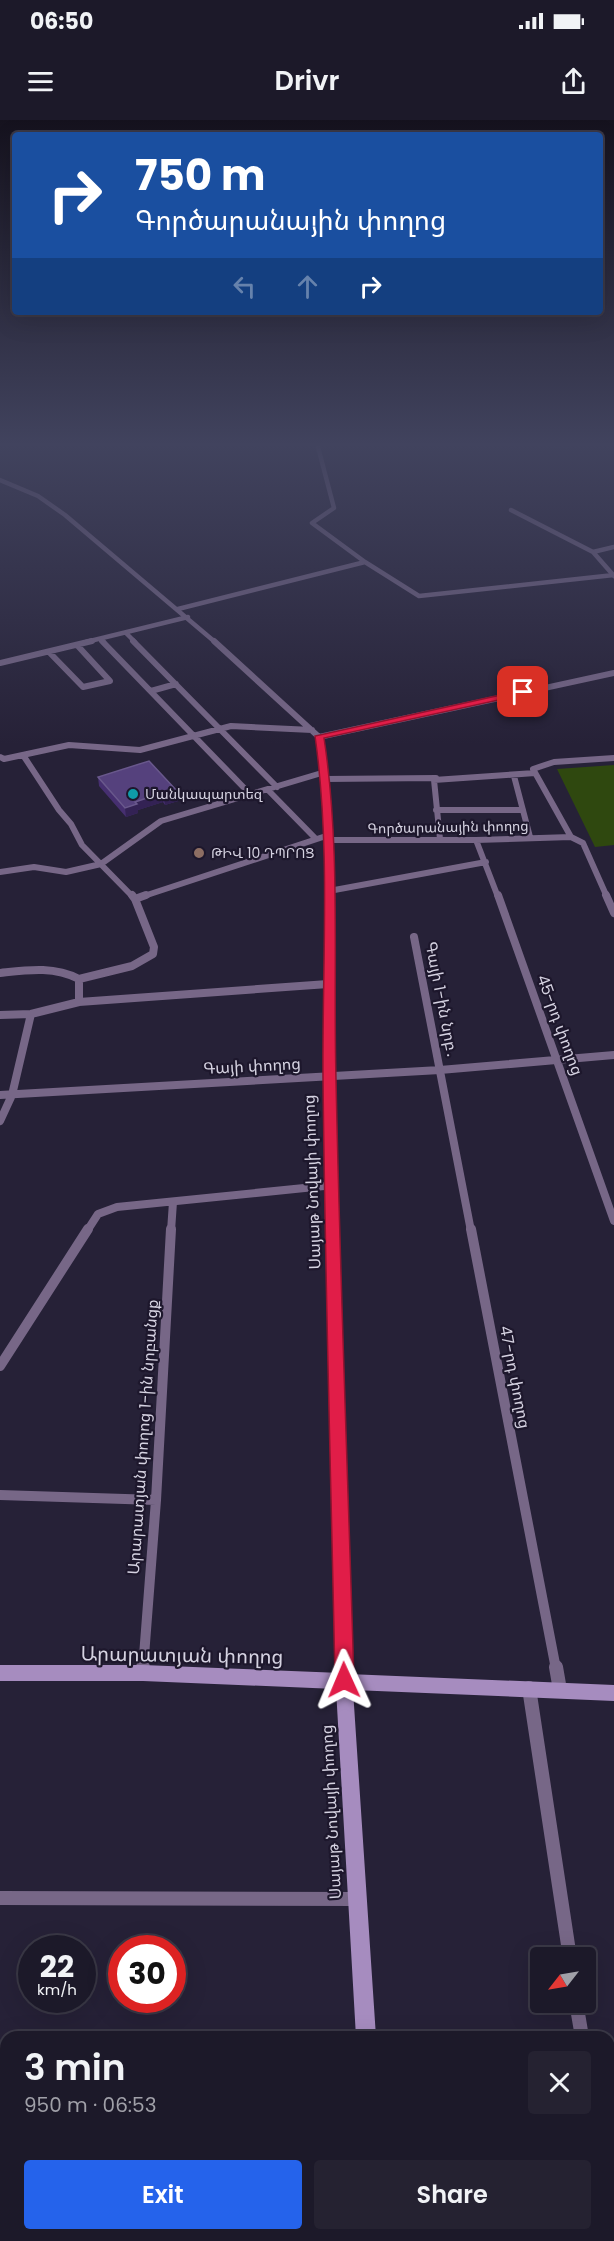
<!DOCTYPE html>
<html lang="en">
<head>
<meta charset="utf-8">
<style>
	:root { --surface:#1c1929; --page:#252231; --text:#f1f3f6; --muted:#a0a0a8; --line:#3a3846; --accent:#2563eb }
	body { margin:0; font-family:Poppins,"Noto Sans Armenian",sans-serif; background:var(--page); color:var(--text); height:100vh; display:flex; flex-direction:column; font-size:22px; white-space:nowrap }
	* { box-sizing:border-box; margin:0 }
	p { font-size:20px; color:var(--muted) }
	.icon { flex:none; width:33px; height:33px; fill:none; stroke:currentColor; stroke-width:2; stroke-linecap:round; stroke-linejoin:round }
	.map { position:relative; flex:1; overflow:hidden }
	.sheet { position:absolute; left:0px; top:1911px; width:615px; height:210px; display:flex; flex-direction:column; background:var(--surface); border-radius:18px 18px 0 0; box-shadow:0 6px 24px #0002,0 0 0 2px var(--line) }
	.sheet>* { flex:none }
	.guide { position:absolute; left:12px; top:12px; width:591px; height:183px; border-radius:6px; box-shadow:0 6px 24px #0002,0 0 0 2px var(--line); background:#1a4fa0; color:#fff; overflow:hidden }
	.needle { width:39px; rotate:239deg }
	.controls { position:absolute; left:530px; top:1827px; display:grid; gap:12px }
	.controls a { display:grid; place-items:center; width:66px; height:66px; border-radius:6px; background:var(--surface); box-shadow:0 6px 24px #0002,0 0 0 2px var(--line); font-size:30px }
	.speed { position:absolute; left:18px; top:1815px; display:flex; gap:12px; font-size:30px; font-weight:700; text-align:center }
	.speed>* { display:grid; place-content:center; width:78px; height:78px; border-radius:50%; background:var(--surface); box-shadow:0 6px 24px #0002,0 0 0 2px var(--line); line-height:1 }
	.speed small { font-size:15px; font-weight:400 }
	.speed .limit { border:9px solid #d22; background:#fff; color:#111 }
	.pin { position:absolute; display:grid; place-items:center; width:51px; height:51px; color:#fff; margin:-26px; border-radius:12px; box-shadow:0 3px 9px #0006 }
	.me { position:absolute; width:66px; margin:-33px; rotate:359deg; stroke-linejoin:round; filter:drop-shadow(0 0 4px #0008) }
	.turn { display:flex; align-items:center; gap:21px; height:126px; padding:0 24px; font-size:27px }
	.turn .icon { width:78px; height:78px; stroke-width:2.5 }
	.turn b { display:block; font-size:42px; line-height:51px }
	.lanes { display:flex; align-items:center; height:57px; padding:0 24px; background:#0003; justify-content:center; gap:30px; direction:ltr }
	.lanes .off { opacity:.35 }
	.round { display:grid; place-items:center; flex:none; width:63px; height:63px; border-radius:6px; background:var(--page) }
	.summary { display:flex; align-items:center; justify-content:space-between; height:102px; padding:0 24px }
	h1 { font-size:36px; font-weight:600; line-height:45px }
	.primary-button { display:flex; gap:12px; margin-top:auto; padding:12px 24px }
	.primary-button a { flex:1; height:69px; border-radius:6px; background:var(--accent); color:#fff; font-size:24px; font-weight:600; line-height:69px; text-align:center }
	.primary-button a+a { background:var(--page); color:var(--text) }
	.status { display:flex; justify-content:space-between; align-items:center; height:42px; padding:0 30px; background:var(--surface); direction:ltr }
	.status svg { height:16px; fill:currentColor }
	header { display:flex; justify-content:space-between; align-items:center; height:78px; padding:0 24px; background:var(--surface); font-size:27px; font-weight:600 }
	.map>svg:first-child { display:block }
</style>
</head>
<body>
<div class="status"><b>06:50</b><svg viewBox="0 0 49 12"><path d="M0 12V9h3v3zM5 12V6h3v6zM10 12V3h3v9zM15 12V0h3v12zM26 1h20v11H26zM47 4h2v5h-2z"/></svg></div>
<header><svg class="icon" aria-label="menu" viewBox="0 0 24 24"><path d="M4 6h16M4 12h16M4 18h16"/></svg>Drivr<svg class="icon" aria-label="share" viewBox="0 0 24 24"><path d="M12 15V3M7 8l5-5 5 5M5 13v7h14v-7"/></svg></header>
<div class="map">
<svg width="614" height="2121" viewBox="0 0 614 2121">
	<rect width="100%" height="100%" fill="#262137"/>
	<path fill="#2f480f" d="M614 645V725L595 727 557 649Z"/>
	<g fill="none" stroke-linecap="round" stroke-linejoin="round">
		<path fill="#16415f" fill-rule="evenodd" d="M551 327H570L567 329Z"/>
		<path stroke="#776787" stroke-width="4.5" d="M318 327 334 388 312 403 365 442 419 476 614 455
			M0 360 38 376 65 395 215 522
			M511 390 593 432 614 456
			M593 432 614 427
			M178 489 365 442
			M126 513 135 522
			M101 519 104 522
			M86 522 188 497"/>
		<path stroke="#776787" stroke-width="6" d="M102 521 250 674
			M133 521 277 667
			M214 521 319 617 325 652 329 777
			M49 532 83 567 110 561 77 525
			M0 543 92 521
			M151 571 176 564
			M319 617 614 553
			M23 635 59 690 71 704 82 725 133 777
			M0 637 4 639 69 625 140 630 231 606 312 610
			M514 656 530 717
			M325 659 436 658
			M268 670 316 719
			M436 690H523
			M440 719 434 660 535 653
			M326 720H476L571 717
			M476 720 498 777
			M0 752 34 747 66 752 101 744 161 701 325 652
			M329 771 486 742
			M141 777 326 716
			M607 777 583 723 571 717 533 649 554 642 614 638"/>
		<path stroke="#776787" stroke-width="8" d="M132 775 135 779 146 775
			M329 775V957L333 1111
			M498 775 614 1101
			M606 775 614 793
			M414 817 471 1111
			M0 853C28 850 53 846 79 859V882
			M79 859 132 846 153 834 154 827 135 779
			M0 895 31 894 79 882 328 864
			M0 975 440 950 614 935
			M0 1001 12 975 31 894
			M87 1111 98 1094 117 1087 334 1065
			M171 1111 173 1082"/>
		<path stroke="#776787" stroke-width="10" d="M333 1109 344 1549
			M471 1109 556 1549
			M0 1246 88 1109
			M0 1375 156 1380
			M143 1549 156 1380 171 1109"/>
		<path stroke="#776787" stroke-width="14" d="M344 1547V1560
			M556 1547 560 1570
			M143 1553V1547
			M529 1568 570 1838
			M0 1778 358 1779
			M576 1882 582 1917
			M609 2008H614
			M0 2040H6
			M609 2100 612 2121"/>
		<path fill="#a68cbf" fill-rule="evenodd" d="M0 1545H143L341 1553 344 1552 348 1554 614 1565V1581L353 1570 376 1917H356L336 1569 143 1561H0Z
			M366 2115H388V2121H366Z"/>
	</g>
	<path fill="#462f70" d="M98 657 178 672V681L165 685 163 682 138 690V693L126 697 99 666Z"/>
	<path fill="#332254" d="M178 672V681L165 685 164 676Z
		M162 673 163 682 138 690V693L126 697 125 688 135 682Z"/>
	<path fill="#55417d" stroke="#69588c" stroke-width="1.5" d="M149 641 178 672 164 676 162 673 135 682 137 684 125 688 98 657Z"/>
	<linearGradient id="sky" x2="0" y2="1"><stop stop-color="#15121e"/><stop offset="0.52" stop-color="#41435e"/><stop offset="1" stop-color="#41435e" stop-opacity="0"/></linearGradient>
	<rect width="614" height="624" fill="url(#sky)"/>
	<path fill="#e11d48" stroke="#92132f" stroke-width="1.5" d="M523 570H526V574L324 618C341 728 333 847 336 959 340 1159 348 1360 354 1560L351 1567 344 1569 338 1567 335 1560C331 1359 325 1158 323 958 322 845 331 729 315 616Z"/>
	<circle fill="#0f9aa8" stroke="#1d172c" stroke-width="2" cx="133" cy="674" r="6"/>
	<circle fill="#8d6e63" stroke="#1d172c" stroke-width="2" cx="199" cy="733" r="6"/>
	<g text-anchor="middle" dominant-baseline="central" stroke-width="4.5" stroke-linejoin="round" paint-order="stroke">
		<g font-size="14" fill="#d5d2e1" stroke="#1d172c" text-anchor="start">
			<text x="145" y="674">Մանկապարտեզ</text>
			<text x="211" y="733">ԹԻՎ 10 ԴՊՐՈՑ</text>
		</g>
		<g font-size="14" fill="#d5d2e1" stroke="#1d172c">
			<text transform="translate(448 707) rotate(-1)">Գործարանային փողոց</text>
		</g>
		<g font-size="16" fill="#d5d2e1" stroke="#1d172c">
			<text transform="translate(442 880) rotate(79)">Գայի 1-ին նրբ․</text>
			<text transform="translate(560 905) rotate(70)">45-րդ փողոց</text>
			<text transform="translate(252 946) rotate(-3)">Գայի փողոց</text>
			<text transform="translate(312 1062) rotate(-92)">Սայաթ Նովայի փողոց</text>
			<text transform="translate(515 1257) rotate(79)">47-րդ փողոց</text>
			<text transform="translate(143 1317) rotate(-86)">Արարատյան փողոց 1-ին նրբանցք</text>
			<text transform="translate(331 1692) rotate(-93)">Սայաթ Նովայի փողոց</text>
		</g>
		<g font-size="20" fill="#d5d2e1" stroke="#1d172c">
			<text transform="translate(182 1535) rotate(1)">Արարատյան փողոց</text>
		</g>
	</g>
</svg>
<div class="controls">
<a><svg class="needle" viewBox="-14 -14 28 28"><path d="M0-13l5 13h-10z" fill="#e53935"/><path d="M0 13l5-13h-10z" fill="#a0a0a8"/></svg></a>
</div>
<div class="speed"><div>22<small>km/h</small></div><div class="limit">30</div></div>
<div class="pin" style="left:523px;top:572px;background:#d93025"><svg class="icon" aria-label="arrive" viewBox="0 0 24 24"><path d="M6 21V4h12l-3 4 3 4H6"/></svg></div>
<svg class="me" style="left:344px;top:1560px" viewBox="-20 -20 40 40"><path d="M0-17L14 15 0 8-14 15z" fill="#e11d48" stroke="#fff" stroke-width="4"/></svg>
<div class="guide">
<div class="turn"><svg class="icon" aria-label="right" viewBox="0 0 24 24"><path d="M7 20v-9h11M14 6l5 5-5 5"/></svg><div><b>750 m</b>Գործարանային փողոց</div></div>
<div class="lanes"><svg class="icon off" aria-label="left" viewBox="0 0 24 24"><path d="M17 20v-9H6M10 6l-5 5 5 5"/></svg><svg class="icon off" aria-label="ahead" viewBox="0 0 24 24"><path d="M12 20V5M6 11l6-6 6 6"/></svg><svg class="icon" aria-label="right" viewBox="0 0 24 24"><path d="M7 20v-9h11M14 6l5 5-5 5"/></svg></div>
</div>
<section class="sheet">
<div class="summary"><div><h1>3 min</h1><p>950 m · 06:53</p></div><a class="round"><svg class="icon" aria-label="close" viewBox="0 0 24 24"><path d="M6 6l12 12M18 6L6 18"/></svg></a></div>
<div class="primary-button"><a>Exit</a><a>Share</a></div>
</section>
</div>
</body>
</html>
